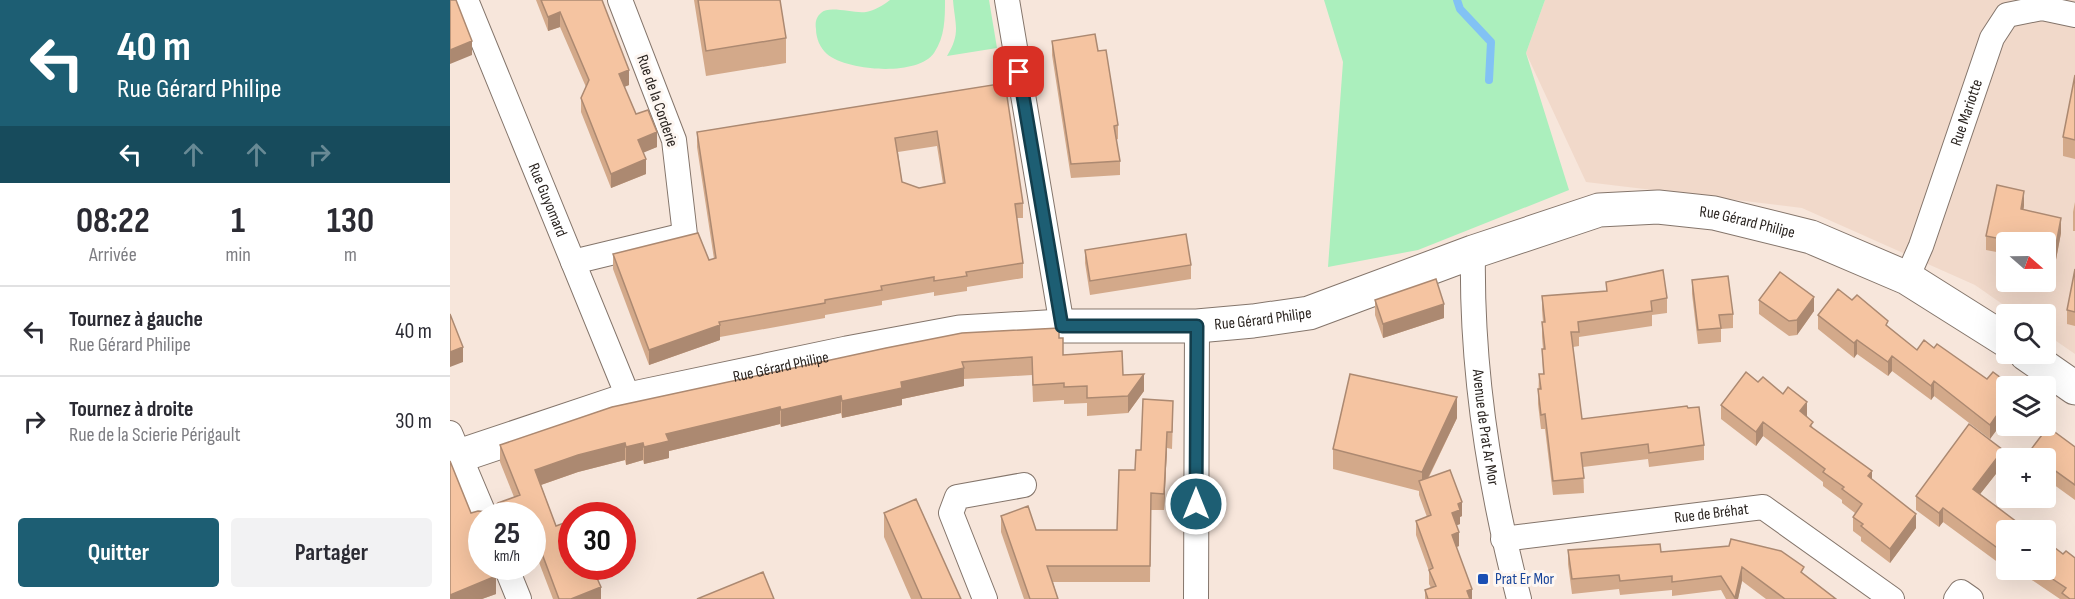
<!DOCTYPE html>
<html lang="fr">
<head>
<meta charset="utf-8">
<style>
	:root { --surface:#fff; --page:#f2f2f3; --text:#2b2b33; --muted:#7c7c81; --line:#e1e1e2; --accent:#1d5e73 }
	body { margin:0; font-family:"Sofia Sans Condensed",sans-serif; background:var(--page); color:var(--text); height:100vh; display:flex; flex-direction:column; font-size:22px; white-space:nowrap }
	* { box-sizing:border-box; margin:0 }
	p { font-size:20px; color:var(--muted) }
	.icon { flex:none; width:33px; height:33px; fill:none; stroke:currentColor; stroke-width:2; stroke-linecap:round; stroke-linejoin:round }
	.map { position:relative; flex:1; overflow:hidden }
	.drawer { display:flex; flex-direction:column; background:var(--surface); width:450px }
	.drawer>* { flex:none }
	.top-card { background:#1d5e73; color:#fff; overflow:hidden }
	.needle { width:39px; rotate:110deg }
	.fabs { position:absolute; left:1546px; top:232px; display:grid; gap:12px }
	.fabs a { display:grid; place-items:center; width:60px; height:60px; border-radius:6px; background:var(--surface); box-shadow:0 6px 24px #0002; font-size:30px }
	.speed { position:absolute; left:18px; top:502px; display:flex; gap:12px; font-size:30px; font-weight:700; text-align:center }
	.speed>* { display:grid; place-content:center; width:78px; height:78px; border-radius:50%; background:var(--surface); box-shadow:0 6px 24px #0002; line-height:1 }
	.speed small { font-size:15px; font-weight:400 }
	.speed .limit { border:9px solid #d22; background:#fff; color:#111 }
	.pin { position:absolute; display:grid; place-items:center; width:51px; height:51px; color:#fff; margin:-26px; border-radius:12px; box-shadow:0 3px 9px #0006 }
	.me { position:absolute; width:66px; margin:-33px; rotate:0deg; stroke-linejoin:round; filter:drop-shadow(0 0 4px #0008) }
	.turn { display:flex; align-items:center; gap:21px; height:126px; padding:0 18px; font-size:27px }
	.turn .icon { width:78px; height:78px; stroke-width:2.5 }
	.turn b { display:block; font-size:42px; line-height:51px }
	.lanes { display:flex; align-items:center; height:57px; padding:0 18px; background:#0003; justify-content:center; gap:30px; direction:ltr }
	.lanes .off { opacity:.35 }
	.eta { display:flex; justify-content:space-evenly; align-items:center; height:102px; text-align:center }
	.eta b { font-size:36px; font-weight:700; line-height:42px }
	.cta { display:flex; gap:12px; margin-top:auto; padding:12px 18px }
	.cta a { flex:1; height:69px; border-radius:6px; background:var(--accent); color:#fff; font-size:24px; font-weight:700; line-height:69px; text-align:center }
	.cta a+a { background:var(--page); color:var(--text) }
	ul { padding:0; list-style:none }
	li { display:flex; align-items:center; gap:18px; height:90px; padding:0 18px; border-top:2px solid var(--line) }
	li div { flex:1 }
	li b { display:block; font-size:22px }
	li em { font-style:normal }
	main { display:flex; flex:1; min-height:0 }
	.map>svg:first-child { display:block }
</style>
</head>
<body>
<main>
<section class="drawer">
<div class="top-card">
<div class="turn"><svg class="icon" aria-label="left" viewBox="0 0 24 24"><path d="M17 20v-9H6M10 6l-5 5 5 5"/></svg><div><b>40 m</b>Rue Gérard Philipe</div></div>
<div class="lanes"><svg class="icon" aria-label="left" viewBox="0 0 24 24"><path d="M17 20v-9H6M10 6l-5 5 5 5"/></svg><svg class="icon off" aria-label="ahead" viewBox="0 0 24 24"><path d="M12 20V5M6 11l6-6 6 6"/></svg><svg class="icon off" aria-label="ahead" viewBox="0 0 24 24"><path d="M12 20V5M6 11l6-6 6 6"/></svg><svg class="icon off" aria-label="right" viewBox="0 0 24 24"><path d="M7 20v-9h11M14 6l5 5-5 5"/></svg></div>
</div>
<div class="eta">
<div><b>08:22</b><p>Arrivée</p></div>
<div><b>1</b><p>min</p></div>
<div><b>130</b><p>m</p></div>
</div>
<ul>
<li><svg class="icon" aria-label="left" viewBox="0 0 24 24"><path d="M17 20v-9H6M10 6l-5 5 5 5"/></svg><div><b>Tournez à gauche</b><p>Rue Gérard Philipe</p></div><em>40 m</em></li>
<li><svg class="icon" aria-label="right" viewBox="0 0 24 24"><path d="M7 20v-9h11M14 6l5 5-5 5"/></svg><div><b>Tournez à droite</b><p>Rue de la Scierie Périgault</p></div><em>30 m</em></li>
</ul>
<div class="cta"><a>Quitter</a><a>Partager</a></div>
</section>
<div class="map">
<svg width="1625" height="599" viewBox="0 0 1625 599">
	<rect width="100%" height="100%" fill="#f7e6db"/>
	<path fill="#f1d9ca" fill-rule="evenodd" d="M1095 0H1625V354L1596 334V315H1568L1525 285 1352 208 1136 182 1076 53ZM1557 243H1596V282H1557Z"/>
	<path fill="#abefbd" d="M440 0H495C495 18 495 37 484 53 467 77 397 71 377 54 370 48 366 38 366 29 365 23 366 17 371 13 379 5 404 14 416 12 425 10 432 6 440 0Z
		M503 0H539L547 48 497 56C511 33 505 25 503 0Z
		M874 0H1095L1076 53 1119 190 968 250 878 267 893 62Z"/>
	<g fill="none" stroke-linecap="round" stroke-linejoin="round">
		<path stroke="#82c2f4" stroke-width="8" d="M1007 0 1010 9 1041 42 1039 80"/>
		<defs>
			<g id="street">
				<path id="s1" d="M16 0 179 399"/>
				<path d="M557 0 612 326"/>
				<path id="s2" d="M1023 252C1021 366 1040 488 1069 599"/>
				<path d="M123 262 235 235 224 140 170 0"/>
				<path id="s3" d="M1457 278 1471 246 1542 38 1557 15 1592 8 1625 15"/>
				<path d="M0 433 35 516"/>
				<path id="s4" d="M1053 539 1313 507 1442 599"/>
				<path d="M56 567 69 599"/>
				<path d="M535 599 501 513 507 497 574 485"/>
				<path d="M746 599 747 326"/>
				<path d="M1506 599 1511 592 1521 599"/>
			</g>
			<g id="secondary">
				<path d="M1576 354 1625 388"/>
				<path id="s5" d="M0 459 179 399 397 353 510 332 612 326H747L803 321 859 313 1023 252 1149 210 1208 207 1264 213 1361 237 1457 278 1557 341"/>
			</g>
		</defs>
		<use href="#street" stroke="#84756b" stroke-width="26"/>
		<use href="#secondary" stroke="#84756b" stroke-width="35"/>
		<use href="#street" stroke="#fff" stroke-width="24"/>
		<use href="#secondary" stroke="#fff" stroke-width="33"/>
	</g>
	<path fill="#d3a98a" fill-rule="evenodd" d="M86 0H152L179 85 174 87 186 114 207 147 193 152 196 174 161 188 131 112V98L136 87 110 27 98 31Z
		M244 0H330L336 38V63L256 76Z
		M602 41 648 51 668 125V139L666 140 670 161V175L621 178 602 55Z
		M1625 75V159L1613 156V137Z
		M555 83 573 203V218H567L573 263V278L517 287V291L484 296V292L432 301V305L375 315V318L270 337V340L199 365 163 269V254L259 260 264 259 247 147V132ZM487 146 493 184 469 188 452 182 448 152Z
		M1625 202V231H1623V212Z
		M1574 206 1573 210 1611 233 1605 265 1596 263V243H1557V254L1536 250V236Z
		M635 250 741 265V279L640 295 635 263Z
		M1625 269V326L1617 324V310Z
		M1242 280 1283 314V328L1271 329V342L1248 344 1242 294Z
		M1156 282 1217 298V313L1202 315V326L1129 337V346L1123 347 1132 419 1254 445V460L1199 467 1198 459 1133 467 1134 493 1103 495 1095 429H1091L1088 404 1089 374H1093L1092 349H1093L1092 337V322H1093L1092 310V296L1156 291Z
		M925 300 994 318 933 338 925 315Z
		M1309 300 1364 311 1347 335 1339 336 1309 314Z
		M1368 315 1438 327 1467 350 1484 348 1537 379 1559 387H1557V419L1554 420 1540 439 1484 396 1481 400 1442 371 1438 376 1407 354 1404 358 1368 329Z
		M609 328V338H613V355L672 351 673 375 694 374V391L678 413 637 416V403L614 404V400L583 402 582 375 514 379V386L452 399V405L392 418 391 413 331 427 330 424 219 451V458L194 464 193 460 176 465 175 460 128 472 91 485 106 526 122 520V567H142L151 587V599H103L85 552 82 553V516H32V567H43L46 576V594L32 599H0V461L21 513 28 511 40 512 48 503 64 497 50 462V445L162 407 436 348 512 333Z
		M1271 405 1357 416 1363 428 1422 479 1466 528 1440 563 1411 541V537L1403 531V517L1405 513 1392 503V500L1373 486V482L1313 436 1306 446 1271 419Z
		M723 417 722 449 717 448 714 510H701L700 582H603L608 599H574L551 532V516L586 530H667L685 470Z
		M1007 418 979 477 1012 516 1010 517V524L1007 525 1009 546 1006 547 1022 599H975V590L981 588 979 584V571L966 535V521L977 517 969 495V491L883 469V449Z
		M1625 447V500L1596 479V459H1579V452Z
		M1553 465 1530 494 1557 531V569L1493 522 1489 527 1466 510V496Z
		M434 513 511 599H461L434 537Z
		M1596 541 1625 599H1610L1567 570H1596Z
		M1118 550 1211 552 1354 574 1386 599H1316L1292 581 1288 599H1276L1271 590 1222 596V590L1170 595 1169 589 1122 594 1118 564Z"/>
	<path fill="#ac8971" d="M110 12V27L98 31V17Z
		M22 41V55L0 64V50Z
		M179 70V85L169 89V74Z
		M207 132V147L188 155V140Z
		M196 159V174L161 188V174Z
		M1574 191V206L1571 224V209Z
		M1611 218V233L1605 265V250Z
		M1364 297V311L1347 335V320Z
		M994 304V318L933 338V324Z
		M270 325V340L199 365V350Z
		M1407 340V354L1404 358V343Z
		M13 347V362L0 367V352Z
		M1442 356V371L1438 376V362Z
		M514 368V386L452 399V405L392 418V401L451 382Z
		M694 374V391L678 413V396Z
		M1484 381V396L1481 400V386Z
		M391 396V413L331 427V410Z
		M1007 397V418L972 490V472Z
		M1357 402V416L1350 425V411Z
		M1554 405V420L1540 439V425Z
		M330 407V424L219 451V458L194 464V447L216 434Z
		M1313 422V436L1306 446V432Z
		M717 432V448L714 510V494Z
		M175 443V460L128 472 85 487V470L128 455Z
		M193 443V460L176 465V447Z
		M1553 450V465L1523 503V489Z
		M1422 471V485L1418 476Z
		M1012 502V516L1010 517V524L1002 527V513L1008 504Z
		M1493 508V522L1489 527V513Z
		M1466 514V528L1440 563V549Z
		M1009 532V546L1002 549V535Z
		M85 535V552L82 553V536Z
		M1292 567V581L1288 599H1285Z
		M46 576V594L32 599H0V595Z
		M151 587V599H121Z
		M1022 589V599H1017V591Z"/>
	<path fill="#f5c4a1" stroke="#ac8971" stroke-width="1.5" fill-rule="evenodd" d="M0 0H6L22 41 0 50Z
		M91 0H152L179 70 169 74 186 114 198 110 207 132 188 140 196 159 161 174 131 98 139 80 110 12 98 17Z
		M248 0H330L336 38 256 51Z
		M645 34 648 51 656 50 668 125 664 126 670 161 621 164 602 41Z
		M1625 75V140L1613 137Z
		M555 83 573 203 565 204 573 263 516 272 517 276 484 281V277L431 286 432 290 375 300V303L269 322 270 325 199 350 163 254 248 233 259 260 266 258 247 132ZM487 131 495 183 469 188 452 182 445 138Z
		M1547 185 1574 191 1571 209 1611 218 1605 250 1596 248V243H1571L1536 236Z
		M736 234 741 265 640 281 635 250Z
		M1625 269V312L1617 310Z
		M1213 270 1217 298 1201 301 1202 311 1128 322 1129 332H1121L1132 419 1237 406 1238 408 1249 407 1254 445 1199 453 1198 444 1131 453 1134 478 1103 481 1095 414 1091 415 1088 389H1091L1089 374H1094L1092 349H1095L1092 322H1095L1092 296 1157 291 1156 282Z
		M1330 272 1364 297 1347 320 1339 321 1309 300Z
		M1278 276 1283 314 1269 315 1271 328 1248 330 1242 280Z
		M986 279 994 304 933 324 925 300Z
		M1388 289 1402 300 1407 295 1438 321 1436 325 1467 350 1474 340 1484 348 1487 344 1537 379 1543 372 1559 384 1557 387V405H1554L1540 425 1484 381 1481 386 1442 356 1438 362 1407 340 1404 343 1368 315Z
		M0 314 13 347 0 352Z
		M609 328V338H613V355L672 351 673 375 694 374 678 396 637 398V386L614 387V383L583 385 582 357 512 362 514 368 451 382 452 388 392 401 391 396 331 410 330 407 216 434 219 441 194 447 193 443 176 447 175 443 128 455 85 470 106 526 122 520V567H142L151 587 121 599H109L85 535 82 536V516H32V567H42L46 576 0 595V461L21 513 28 511 40 512 48 503 70 495 50 445 162 407 436 348 512 333Z
		M1296 372 1308 382 1313 377 1333 394 1338 387 1357 402 1350 411 1363 422 1360 426 1422 471 1418 476 1466 514 1440 549 1411 526 1413 524 1403 517 1412 504 1392 489 1394 487 1373 472 1375 469 1313 422 1306 432 1271 405Z
		M900 374 1007 397 972 472 883 449Z
		M693 399 723 401 722 432H717L714 494 701 493 700 566H597L608 599H580L551 516 578 506 586 530H667L669 470H685L686 450H691Z
		M1519 424 1553 450 1523 489 1567 522 1568 521 1582 531H1557V555L1493 508 1489 513 1466 496Z
		M1598 427 1625 447V485L1596 464V459H1589L1579 452Z
		M1000 470 1012 502 1008 504 1010 510 1002 513 1009 532 1002 535 1022 589 1017 591 1020 599H978L975 590 986 586 979 570 983 568 966 521 981 515 969 481Z
		M466 499 511 599H472L434 513Z
		M1281 539 1331 551 1354 567 1351 572 1386 599H1335L1292 567 1285 598 1271 576 1222 582V576L1170 581 1169 575 1122 579 1118 550 1210 544 1211 552 1279 546Z
		M1596 541 1613 554 1616 551 1625 558V599H1620L1612 593 1616 588 1589 570H1596Z
		M313 572 324 599H247Z"/>
	<g fill="none" stroke-linecap="round" stroke-linejoin="round">
		<defs>
			<path id="route" d="M569 72 612 326H747L746 504"/>
		</defs>
		<use href="#route" stroke="#133d4b" stroke-width="15"/>
		<use href="#route" stroke="#1d5e73" stroke-width="10"/>
	</g>
	<rect fill="#1a4fb4" stroke="#fdf6f1" stroke-width="2" x="1027" y="573" width="12" height="12" rx="3"/>
	<g text-anchor="middle" dominant-baseline="central" stroke-width="6" stroke-linejoin="round" paint-order="stroke">
		<g font-size="16" fill="#2b2521" stroke="#fdf6f1">
			<text transform="translate(207 101) rotate(71)">Rue de la Corderie</text>
			<text stroke="none"><textPath href="#s3" startOffset="176">Rue Mariotte</textPath></text>
			<text stroke="none"><textPath href="#s1" startOffset="216">Rue Guyomard</textPath></text>
			<text stroke="none"><textPath href="#s5" startOffset="1334">Rue Gérard Philipe</textPath></text>
			<text stroke="none"><textPath href="#s5" startOffset="830">Rue Gérard Philipe</textPath></text>
			<text stroke="none"><textPath href="#s5" startOffset="344">Rue Gérard Philipe</textPath></text>
			<text stroke="none"><textPath href="#s2" startOffset="176">Avenue de Prat Ar Mor</textPath></text>
			<text stroke="none"><textPath href="#s4" startOffset="210">Rue de Bréhat</textPath></text>
		</g>
		<g font-size="16" fill="#164399" stroke="#fdf6f1" text-anchor="start">
			<text x="1045" y="579">Prat Er Mor</text>
		</g>
	</g>
</svg>
<div class="fabs">
<a><svg class="needle" viewBox="-14 -14 28 28"><path d="M0-13l5 13h-10z" fill="#e53935"/><path d="M0 13l5-13h-10z" fill="#7c7c81"/></svg></a>
<a><svg class="icon" aria-label="search" viewBox="0 0 24 24"><circle cx="10" cy="10" r="6"/><path d="M15 15l6 6"/></svg></a>
<a><svg class="icon" aria-label="layers" viewBox="0 0 24 24"><path d="M12 4l9 5-9 5-9-5zM3 14l9 5 9-5"/></svg></a>
<a>+</a>
<a>−</a>
</div>
<div class="speed"><div>25<small>km/h</small></div><div class="limit">30</div></div>
<div class="pin" style="left:569px;top:72px;background:#d93025"><svg class="icon" aria-label="arrive" viewBox="0 0 24 24"><path d="M6 21V4h12l-3 4 3 4H6"/></svg></div>
<svg class="me" style="left:746px;top:504px" viewBox="-20 -20 40 40"><circle r="17" fill="#1d5e73" stroke="#fff" stroke-width="3"/><path d="M0-11L8 9 0 5-8 9z" fill="#fff"/></svg>
</div>
</main>
</body>
</html>
